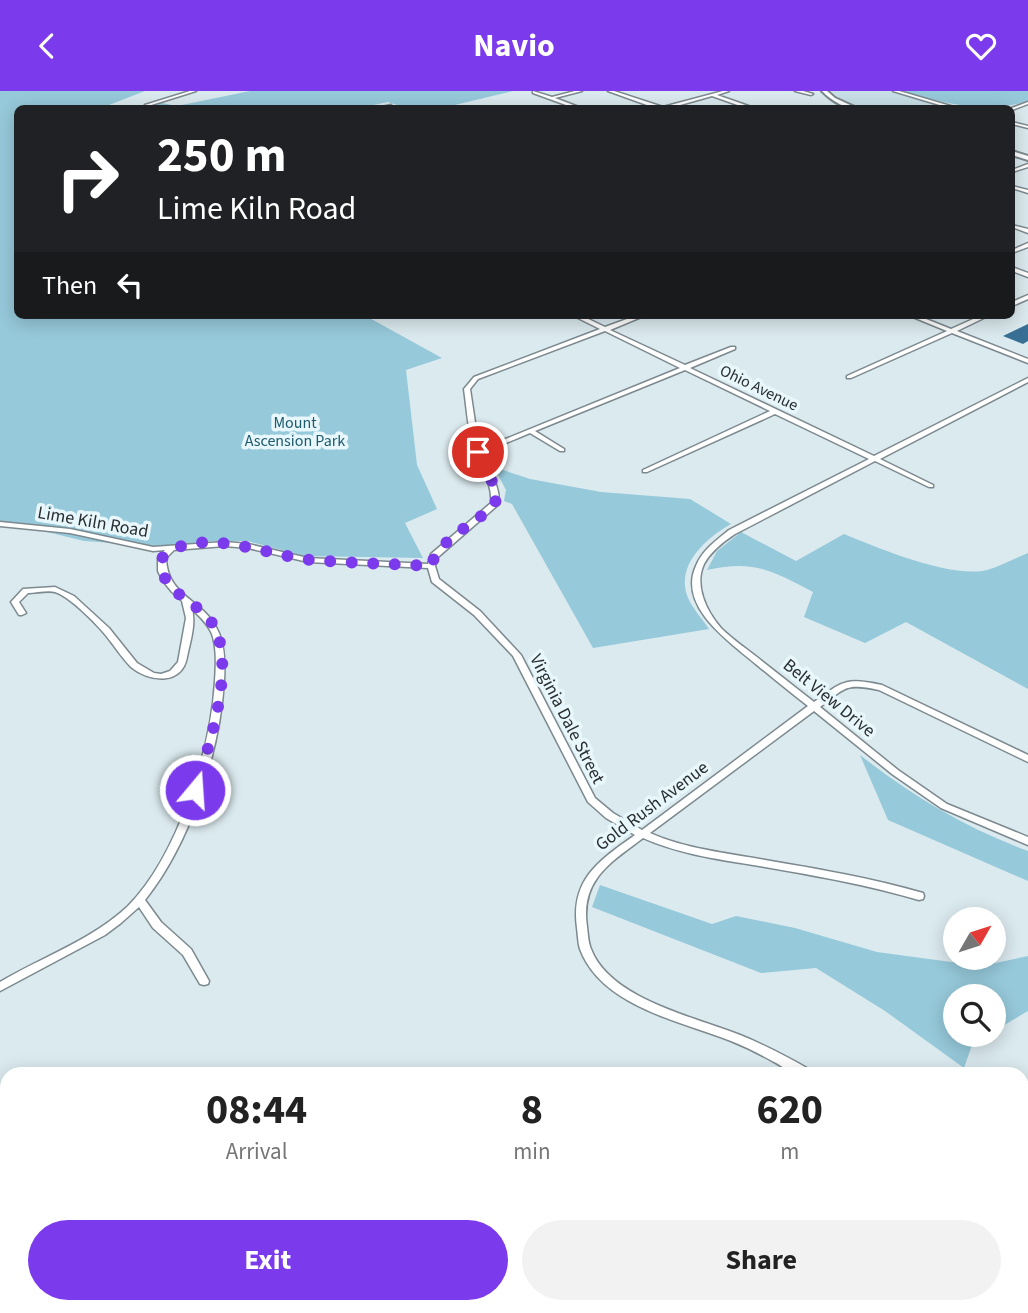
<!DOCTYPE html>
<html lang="en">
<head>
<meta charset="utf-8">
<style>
	:root { --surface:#fff; --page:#f2f2f2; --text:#222; --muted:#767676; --accent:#7c3aed }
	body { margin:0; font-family:"Source Sans 3",sans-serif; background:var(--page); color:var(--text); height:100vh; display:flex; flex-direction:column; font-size:26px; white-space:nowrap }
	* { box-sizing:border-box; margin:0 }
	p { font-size:23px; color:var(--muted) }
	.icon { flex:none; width:38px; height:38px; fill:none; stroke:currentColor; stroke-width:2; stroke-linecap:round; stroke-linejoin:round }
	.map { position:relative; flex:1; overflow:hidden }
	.sheet { position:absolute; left:0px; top:976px; width:1029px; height:247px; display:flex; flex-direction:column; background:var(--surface); border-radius:21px 21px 0 0; box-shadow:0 4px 18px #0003 }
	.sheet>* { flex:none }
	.banner { position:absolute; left:14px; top:14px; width:1001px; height:214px; border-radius:10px; box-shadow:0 4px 18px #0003; background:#202124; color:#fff; overflow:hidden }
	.needle { width:46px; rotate:51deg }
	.tools { position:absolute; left:943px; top:816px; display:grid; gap:14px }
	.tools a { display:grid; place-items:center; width:63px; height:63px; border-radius:50%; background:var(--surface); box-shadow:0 4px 18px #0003; font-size:35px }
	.pin { position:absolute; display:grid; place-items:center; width:60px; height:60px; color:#fff; margin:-30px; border:4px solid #fff; border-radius:50%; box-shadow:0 2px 7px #0007 }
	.me { position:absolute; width:77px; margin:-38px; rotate:18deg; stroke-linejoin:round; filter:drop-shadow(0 0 5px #0008) }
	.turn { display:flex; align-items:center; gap:24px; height:147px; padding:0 28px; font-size:32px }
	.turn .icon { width:91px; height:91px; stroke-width:2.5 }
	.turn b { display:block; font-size:49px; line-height:60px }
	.then { display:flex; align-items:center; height:66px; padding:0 28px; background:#0003; gap:14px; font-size:26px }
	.eta { display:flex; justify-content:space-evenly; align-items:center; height:119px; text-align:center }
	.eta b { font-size:42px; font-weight:700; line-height:49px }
	.action { display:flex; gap:14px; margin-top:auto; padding:14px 28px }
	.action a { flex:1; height:80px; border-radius:42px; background:var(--accent); color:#fff; font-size:28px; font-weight:700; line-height:80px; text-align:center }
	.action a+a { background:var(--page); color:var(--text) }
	header { display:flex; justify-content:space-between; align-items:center; height:91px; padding:0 28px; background:var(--accent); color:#fff; font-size:32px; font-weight:700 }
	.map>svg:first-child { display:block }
</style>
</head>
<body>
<header><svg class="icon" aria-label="back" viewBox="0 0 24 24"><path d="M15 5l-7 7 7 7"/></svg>Navio<svg class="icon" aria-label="heart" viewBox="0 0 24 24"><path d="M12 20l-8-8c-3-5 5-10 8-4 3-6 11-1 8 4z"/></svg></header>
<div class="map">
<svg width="1028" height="1222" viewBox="0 0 1028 1222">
	<rect width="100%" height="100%" fill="#dbeaef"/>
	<path fill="#c8dfe7" d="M831 0H889L953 17H864L844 11Z"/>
	<path fill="#96c9da" d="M0 0H145L109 14 115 17 18 18V224H364L442 267 406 279 417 374 437 418 405 432 423 467 305 465 247 450H212L171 456 84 450 35 438 0 435Z
		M250 0H513L438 18 406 17 388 11 354 18 150 15 162 12 177 15Z
		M901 0H1028V10C983 24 946 12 901 0Z
		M494 376 530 388 601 401 690 408 731 433C706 447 673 476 689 509 694 519 703 529 709 538L593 557 512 413 504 410 506 399Z
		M741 441 796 470 844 443C878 457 952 488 987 479 1001 475 1015 467 1028 462V598L906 531 865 552 804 526 813 501C771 479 754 469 707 479L717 460Z
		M860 664C912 705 966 737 1028 760V790L888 729Z
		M600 794 712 833 736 825 795 837 877 861 981 875 1028 865V920L994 940V905H956V943H989L972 954 964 977 885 920 816 877 761 882 592 816Z"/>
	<path fill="#3a6f95" d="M1028 233V250L1023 253 1003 245Z"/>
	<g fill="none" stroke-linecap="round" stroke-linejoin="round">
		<defs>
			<path id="minor" d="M190 0H196L148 15 145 14Z
				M533 0 552 6 575 0H582L555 7 584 18H577L533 2Z
				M608 0H614L663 16 723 0H729L717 4 757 18H749L712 5 666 18H658Z
				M795 0H803L813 3 811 4Z
				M893 0H899L961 18H953Z
				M1028 11V13L1012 19V18H1009Z
				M391 14 392 16 376 18 377 17Z
				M848 14 849 16 837 18 838 17Z
				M1012 31 1028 35V37L1012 33Z
				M1028 73V76L1012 81V79Z
				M1012 95 1028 99V102L1012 97Z
				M1012 134 1028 138V142L1012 136Z
				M1028 152V156L1012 162V159Z
				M1012 176 1028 182V186L1012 180Z
				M1028 204V208L1012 215V211Z
				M450 224H495L492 226H453Z
				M572 224H580L605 236 638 224H646L610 239 685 274 731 256H735V258L690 277 874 365 1028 287V291L880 368 933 394V396H929L875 370 735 443C723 451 711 460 704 473 694 494 706 520 721 537 733 549 750 560 763 571 780 584 797 598 814 611 843 590 845 586 882 594L1028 664V671L879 599C846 592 846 596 820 616L898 679 947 713 1028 746V754L941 717 892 683 814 620 650 742C686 758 727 762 765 769 818 778 871 787 923 802L924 805 923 808 919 809C868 794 817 785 765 776 724 769 681 764 643 747 610 772 580 789 587 836 588 843 588 851 591 858 610 908 695 926 740 944 765 954 789 967 812 980L814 984C809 984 802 985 798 984 790 982 781 974 774 971 760 963 746 956 731 950 680 930 601 915 580 858 578 852 578 844 577 837 570 788 600 769 635 744L606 727 588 711 513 565 474 524 432 491 428 477 308 471 248 457 225 455 174 459 166 467C167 506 203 508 217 538 225 553 225 573 224 590 220 661 190 753 145 809L161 831 191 858 209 890 208 893 204 894 200 893 183 864 153 837 139 816 121 832 105 844 0 900V891C42 866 92 849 128 815 177 766 211 659 215 590 216 575 217 557 212 543 208 533 200 526 192 518 196 534 190 551 187 566 182 595 149 591 131 576 124 569 117 559 111 551 101 537 71 506 55 501 48 499 36 502 28 502L19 511 26 522 22 524H19L11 511 23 498 55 496 74 505 109 537 137 572 154 582 161 583 170 580 178 571 186 527 182 510 172 501 163 490 158 480V467L165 459 153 460 70 442 0 435V431L70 438 153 456 225 451 248 453 308 467 428 473 431 463 491 412C493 392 480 377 474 359 468 340 467 319 464 298L474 286 600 238ZM605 240 680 277 481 358 476 338 470 298 478 288ZM685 279 770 320 643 379V381H647L775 323 869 368 729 439C717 449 702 459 696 475 677 516 731 552 757 574 774 588 791 602 808 615L642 739 613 722 595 707 521 564 480 520 439 488 435 475 438 466 499 413C500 393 488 379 482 362L530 342 560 360H564V358L535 340Z
				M812 224H819L816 226Z
				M908 224H916L951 238 982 224H990L957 240 1028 268V272L952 242 851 287H847V285L947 240Z
				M0 1049 4 1051 7 1057V1076L3 1074 0 1068Z
				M1022 1149 1028 1152V1166L1022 1163Z
				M97 1216H115L118 1222H101Z
				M360 1216H375L372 1222H357Z"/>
			<path id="tertiary" d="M822 0H827L835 7 859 18C845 18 832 10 822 0Z
				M1012 60 1028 65V69L1012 64Z"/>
		</defs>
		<use href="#minor" stroke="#7c898e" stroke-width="3"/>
		<use href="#tertiary" stroke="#7c898e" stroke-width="4"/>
		<use href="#minor" fill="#fff" fill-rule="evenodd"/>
		<use href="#tertiary" fill="#fff" fill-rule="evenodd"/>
	</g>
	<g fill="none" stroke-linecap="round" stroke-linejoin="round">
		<path stroke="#7c3aed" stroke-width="12" stroke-dasharray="0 21.6" d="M195 699C208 658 238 572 212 532 197 509 157 501 162 467 197 432 270 466 312 469 352 472 391 473 431 475 439 447 476 433 495 413L497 401 478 361"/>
	</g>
	<g text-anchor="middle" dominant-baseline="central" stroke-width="7" stroke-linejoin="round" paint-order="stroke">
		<g font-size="16" fill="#292e30" stroke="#e8f7fc">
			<text transform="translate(759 297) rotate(26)">Ohio Avenue</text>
		</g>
		<g font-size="16" fill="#1c5a6c" stroke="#e8f7fc">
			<text x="295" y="332">Mount<tspan x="295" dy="18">Ascension Park</tspan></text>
		</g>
		<g font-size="18" fill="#292e30" stroke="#e8f7fc">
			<text transform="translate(93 431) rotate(10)">Lime Kiln Road</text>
			<text transform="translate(829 607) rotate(39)">Belt View Drive</text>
			<text transform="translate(567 628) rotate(63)">Virginia Dale Street</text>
			<text transform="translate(652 715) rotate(-37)">Gold Rush Avenue</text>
		</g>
	</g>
</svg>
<div class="tools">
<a><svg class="needle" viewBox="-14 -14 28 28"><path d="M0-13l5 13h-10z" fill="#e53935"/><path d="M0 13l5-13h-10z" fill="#767676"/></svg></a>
<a><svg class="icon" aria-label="search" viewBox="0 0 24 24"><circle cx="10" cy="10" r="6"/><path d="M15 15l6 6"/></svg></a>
</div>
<div class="pin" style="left:478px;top:361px;background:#d93025"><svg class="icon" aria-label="arrive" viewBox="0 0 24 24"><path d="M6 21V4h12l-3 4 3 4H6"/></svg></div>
<svg class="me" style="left:195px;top:699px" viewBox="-20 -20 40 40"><circle r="17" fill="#7c3aed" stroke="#fff" stroke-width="3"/><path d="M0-11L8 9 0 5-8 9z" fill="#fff"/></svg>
<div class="banner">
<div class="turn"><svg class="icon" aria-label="right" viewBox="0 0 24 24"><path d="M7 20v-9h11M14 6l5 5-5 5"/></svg><div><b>250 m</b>Lime Kiln Road</div></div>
<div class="then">Then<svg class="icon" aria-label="left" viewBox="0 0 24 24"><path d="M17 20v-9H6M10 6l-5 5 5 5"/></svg></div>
</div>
<section class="sheet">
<div class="eta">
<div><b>08:44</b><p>Arrival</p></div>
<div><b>8</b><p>min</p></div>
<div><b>620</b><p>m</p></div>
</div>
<div class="action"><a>Exit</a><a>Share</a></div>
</section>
</div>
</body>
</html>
